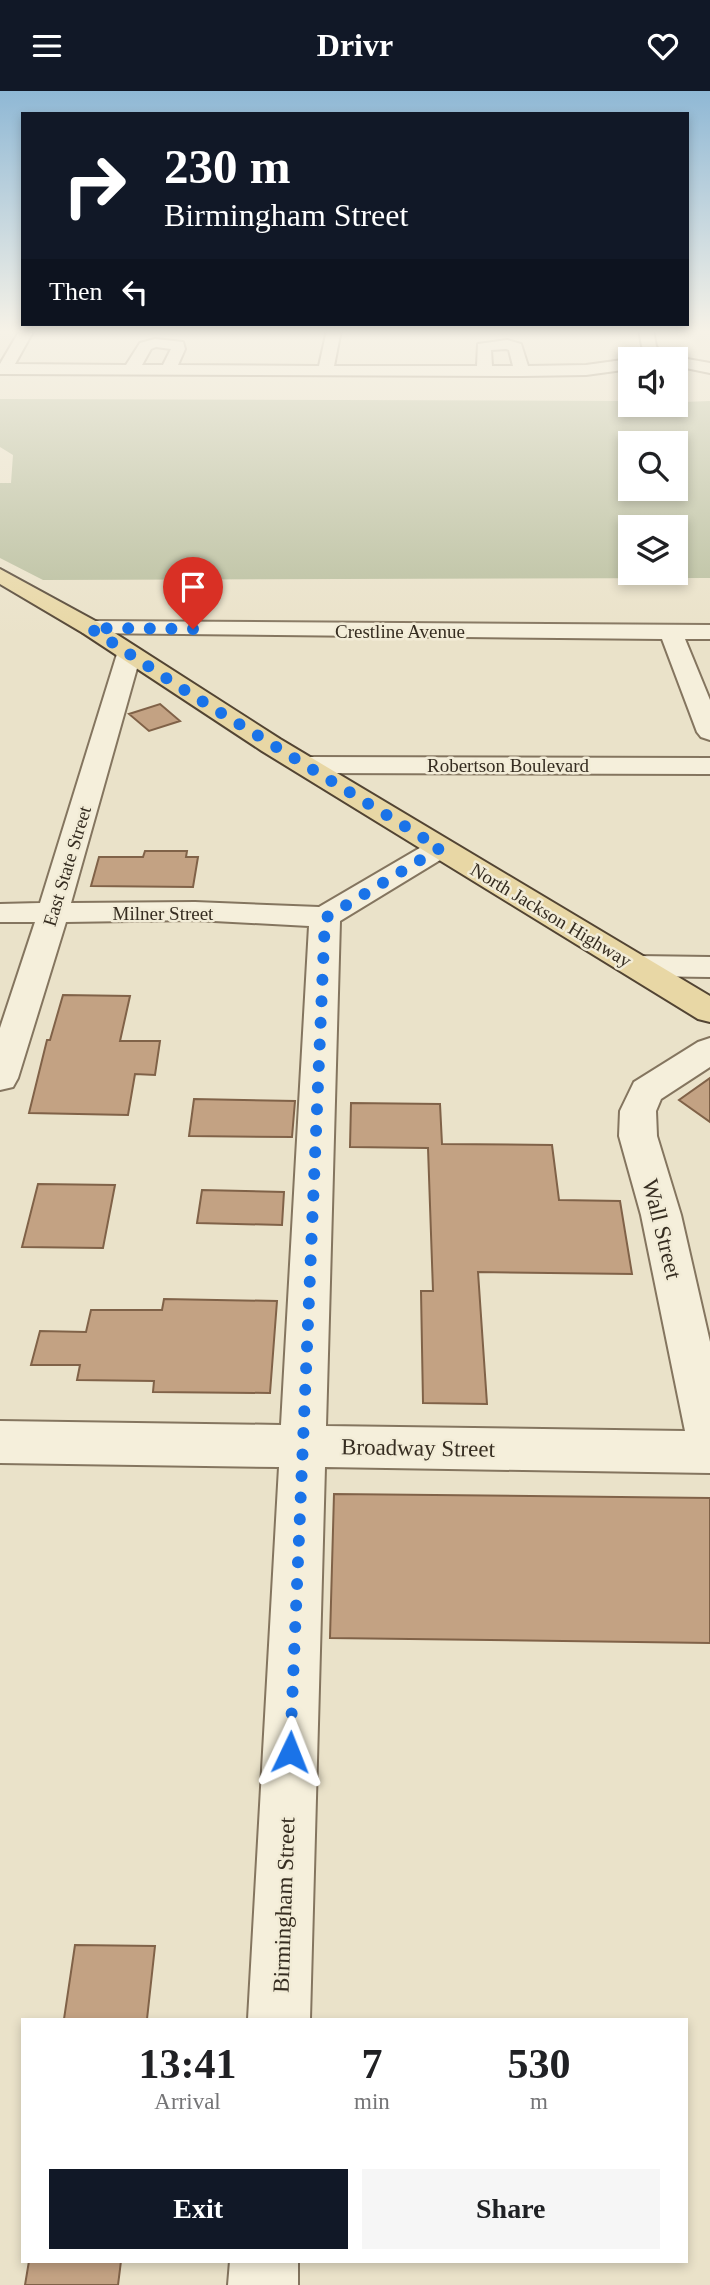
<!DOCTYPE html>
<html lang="en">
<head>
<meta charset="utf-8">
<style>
	:root { --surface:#fff; --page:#f6f6f6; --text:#202124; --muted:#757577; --accent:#111827 }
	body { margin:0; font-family:Georgia,serif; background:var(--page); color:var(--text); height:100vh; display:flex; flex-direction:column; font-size:26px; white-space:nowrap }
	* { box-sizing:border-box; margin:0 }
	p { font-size:23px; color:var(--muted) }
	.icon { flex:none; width:38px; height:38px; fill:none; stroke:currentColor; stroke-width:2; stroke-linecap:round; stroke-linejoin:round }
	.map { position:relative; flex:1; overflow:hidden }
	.details { position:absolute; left:21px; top:1927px; width:667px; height:245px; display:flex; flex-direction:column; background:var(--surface); border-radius:0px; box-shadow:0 4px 10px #0003 }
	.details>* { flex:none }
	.banner { position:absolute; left:21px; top:21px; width:668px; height:214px; border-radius:0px; box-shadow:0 4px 10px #0003; background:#111827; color:#fff; overflow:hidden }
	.fabs { position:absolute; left:618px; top:256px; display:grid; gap:14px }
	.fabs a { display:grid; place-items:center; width:70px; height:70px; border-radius:0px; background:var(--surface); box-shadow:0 4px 10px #0003; font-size:35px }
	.pin { position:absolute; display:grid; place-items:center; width:60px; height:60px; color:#fff; margin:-72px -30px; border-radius:50% 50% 50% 0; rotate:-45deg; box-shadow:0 0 7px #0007 }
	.pin .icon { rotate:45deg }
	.me { position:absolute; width:77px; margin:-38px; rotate:2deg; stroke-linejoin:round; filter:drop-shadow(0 0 5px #0008) }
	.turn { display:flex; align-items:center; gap:24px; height:147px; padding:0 28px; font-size:32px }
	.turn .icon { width:91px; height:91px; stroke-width:2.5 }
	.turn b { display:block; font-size:49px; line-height:60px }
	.then { display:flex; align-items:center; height:66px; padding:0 28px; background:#0003; gap:14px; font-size:26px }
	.eta { display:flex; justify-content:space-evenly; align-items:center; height:119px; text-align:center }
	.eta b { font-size:42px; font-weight:600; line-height:49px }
	.primary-button { display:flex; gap:14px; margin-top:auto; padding:14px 28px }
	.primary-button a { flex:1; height:80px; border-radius:0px; background:var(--accent); color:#fff; font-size:28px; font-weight:600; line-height:80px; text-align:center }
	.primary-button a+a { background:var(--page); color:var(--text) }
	header { display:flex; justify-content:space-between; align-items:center; height:91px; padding:0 28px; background:var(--accent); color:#fff; font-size:32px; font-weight:600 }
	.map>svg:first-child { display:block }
</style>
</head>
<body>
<header><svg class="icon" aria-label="menu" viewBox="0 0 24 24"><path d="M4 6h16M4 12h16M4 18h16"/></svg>Drivr<svg class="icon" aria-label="heart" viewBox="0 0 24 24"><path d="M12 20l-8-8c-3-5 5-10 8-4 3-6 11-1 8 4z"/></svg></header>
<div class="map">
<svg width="710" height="2194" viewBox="0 0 710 2194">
	<rect width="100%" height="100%" fill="#eae2c9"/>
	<path fill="#b7bd9c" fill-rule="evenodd" d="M0 308 630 310V313L710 310V487L43 489 0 467V392H11L13 364 0 356ZM630 352H676V397H630ZM630 436H676V481H630Z"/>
	<path fill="#c3a283" stroke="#806248" stroke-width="2" d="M160 613 180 630 149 640 129 623Z
		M145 760H187L186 766H198L193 796 91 795 99 766H143Z
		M63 904 130 905 120 950H160L155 984 135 983 128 1024 29 1022 47 949H50Z
		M710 987V1031L679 1009Z
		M194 1008 295 1010 292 1046 189 1045Z
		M351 1012 440 1013 442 1053 552 1054 559 1109 620 1110 632 1183 478 1181 487 1313 423 1312 421 1200H433L428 1057 350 1056Z
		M38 1093 115 1094 103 1157 22 1156Z
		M202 1099 284 1101 282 1134 197 1132Z
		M164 1208 277 1210 270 1302 153 1301 154 1290 77 1289 80 1274H31L40 1240 86 1241 91 1219H162Z
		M334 1403 710 1407V1552L330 1547Z
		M75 1854 155 1855 147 1928H64Z
		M29 2170H121L118 2194H25Z"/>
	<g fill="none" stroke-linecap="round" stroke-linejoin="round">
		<defs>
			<path id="minor" d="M20 239H34L15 273 126 274 140 252 155 248 183 251 185 258 178 274 319 275 327 239H341L334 275H477L478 253 507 249 521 253 528 275 586 274 630 268V278L586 284 522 285 0 283V273ZM156 256 171 258 163 274H142L151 258ZM506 258 509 259 513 275H492L491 259Z
				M639 239H653L656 255 664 268H649L642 255Z
				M676 266 710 272V282L676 275V268H671Z
				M91 530 710 534V548H685L710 609V649L701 646 697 641 662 548 83 542 80 537 83 532Z
				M129 556 137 558 141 563 71 812 195 811 319 816 430 751 440 748 450 751 454 757 450 763 340 830 326 1335 685 1340 641 1124 619 1045 620 1020 634 991 698 951 710 947V976L661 1008 656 1020 657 1045 681 1124 710 1251V1382L325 1376 310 1928H248L279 1376 0 1372V1330L281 1334 309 835 195 829 66 831 18 987 13 996 0 999V937L35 831H0V813L40 812 117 563 121 558Z
				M306 666 710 667V683L306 682 297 680 293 674 297 668Z
				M638 865 710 866V886L638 885 627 882 622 875 627 868Z
				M230 2170H298V2194H228Z"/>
			<path id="major" d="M0 478 99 532 280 648 710 905V931L698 928 262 660 83 542 0 493Z"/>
		</defs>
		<use href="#minor" stroke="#84755f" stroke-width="4"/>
		<use href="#major" stroke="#524433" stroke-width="4"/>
		<use href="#minor" fill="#f5efdb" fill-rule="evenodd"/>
		<use href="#major" fill="#e8d7a5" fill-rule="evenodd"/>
	</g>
	<linearGradient id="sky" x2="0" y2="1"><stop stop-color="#8fb8d5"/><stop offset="0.44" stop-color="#f6f2e7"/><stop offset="1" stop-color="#f6f2e7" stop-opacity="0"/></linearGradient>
	<rect width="710" height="546" fill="url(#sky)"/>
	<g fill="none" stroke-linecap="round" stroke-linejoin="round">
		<path stroke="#1a73e8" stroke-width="12" stroke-dasharray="0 21.6" d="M193 538 90 537 192 604 440 757 325 827 290 1661"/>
	</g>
	<g text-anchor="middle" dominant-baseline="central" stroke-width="5" stroke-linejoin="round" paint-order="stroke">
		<g font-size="19" fill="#362d21" stroke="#f2ecd7">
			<text x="400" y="540">Crestline Avenue</text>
			<text x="508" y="674">Robertson Boulevard</text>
			<text transform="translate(67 775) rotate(-73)">East State Street</text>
			<text x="163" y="822">Milner Street</text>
			<text transform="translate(551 824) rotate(31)">North Jackson Highway</text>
		</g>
		<g font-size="23" fill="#362d21" stroke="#f2ecd7">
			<text transform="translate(662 1138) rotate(76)">Wall Street</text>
			<text transform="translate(418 1357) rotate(1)">Broadway Street</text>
			<text transform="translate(284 1814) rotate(-88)">Birmingham Street</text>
		</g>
	</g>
</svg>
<div class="fabs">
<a><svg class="icon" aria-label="sound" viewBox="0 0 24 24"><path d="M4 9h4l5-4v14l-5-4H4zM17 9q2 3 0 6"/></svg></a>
<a><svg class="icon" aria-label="search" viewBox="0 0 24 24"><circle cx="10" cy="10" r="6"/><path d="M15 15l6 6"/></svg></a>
<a><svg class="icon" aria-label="layers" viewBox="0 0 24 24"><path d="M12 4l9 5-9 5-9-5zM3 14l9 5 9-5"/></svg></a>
</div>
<div class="pin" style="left:193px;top:538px;background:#d93025"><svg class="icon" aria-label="arrive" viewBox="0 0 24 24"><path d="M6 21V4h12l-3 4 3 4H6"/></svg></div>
<svg class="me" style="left:290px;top:1661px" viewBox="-20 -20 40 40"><path d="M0-17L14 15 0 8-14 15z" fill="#1a73e8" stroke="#fff" stroke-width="4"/></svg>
<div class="banner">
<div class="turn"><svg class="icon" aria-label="right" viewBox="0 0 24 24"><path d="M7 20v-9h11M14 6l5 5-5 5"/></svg><div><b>230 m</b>Birmingham Street</div></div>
<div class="then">Then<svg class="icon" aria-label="left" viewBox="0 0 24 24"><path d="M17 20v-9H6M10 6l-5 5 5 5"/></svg></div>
</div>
<section class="details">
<div class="eta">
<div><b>13:41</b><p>Arrival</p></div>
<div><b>7</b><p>min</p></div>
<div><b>530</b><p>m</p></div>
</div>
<div class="primary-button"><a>Exit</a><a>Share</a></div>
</section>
</div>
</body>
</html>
